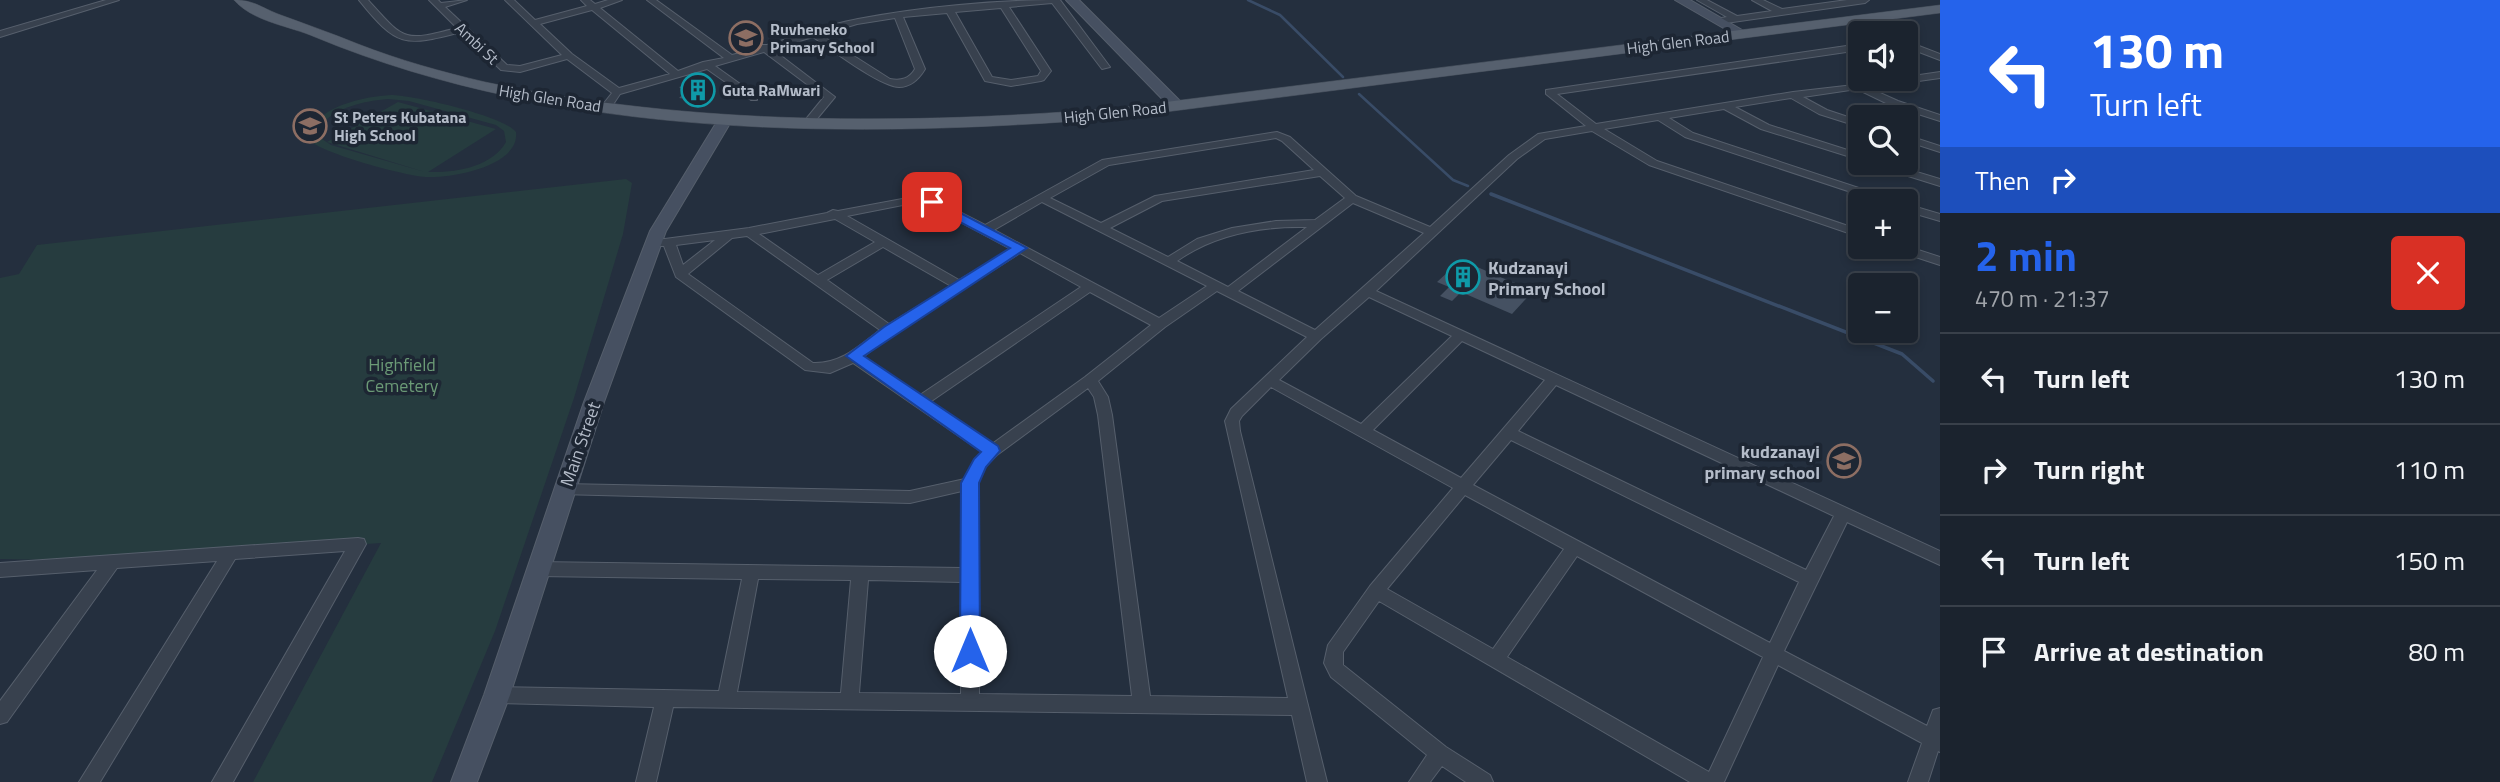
<!DOCTYPE html>
<html lang="en">
<head>
<meta charset="utf-8">
<style>
	:root { --surface:#1b232e; --page:#242b36; --text:#f1f3f6; --muted:#a0a4aa; --line:#39404a; --accent:#2563eb }
	body { margin:0; font-family:"Titillium Web",sans-serif; background:var(--page); color:var(--text); height:100vh; display:flex; flex-direction:column; font-size:26px; white-space:nowrap }
	* { box-sizing:border-box; margin:0 }
	p { font-size:23px; color:var(--muted) }
	.icon { flex:none; width:38px; height:38px; fill:none; stroke:currentColor; stroke-width:2; stroke-linecap:round; stroke-linejoin:round }
	.map { position:relative; flex:1; overflow:hidden }
	.sheet { display:flex; flex-direction:column; background:var(--surface); width:560px }
	.sheet>* { flex:none }
	.banner { background:#2563eb; color:#fff; overflow:hidden }
	.controls { position:absolute; left:1848px; top:21px; display:grid; gap:14px }
	.controls a { display:grid; place-items:center; width:70px; height:70px; border-radius:7px; background:var(--surface); box-shadow:0 4px 10px #0003,0 0 0 2px var(--line); font-size:35px }
	.pin { position:absolute; display:grid; place-items:center; width:60px; height:60px; color:#fff; margin:-30px; border-radius:14px; box-shadow:0 4px 10px #0006 }
	.me { position:absolute; width:77px; margin:-38px; rotate:0deg; stroke-linejoin:round; filter:drop-shadow(0 0 5px #0008) }
	.turn { display:flex; align-items:center; gap:24px; height:147px; padding:0 35px; font-size:32px }
	.turn .icon { width:91px; height:91px; stroke-width:2.5 }
	.turn b { display:block; font-size:49px; line-height:60px }
	.then { display:flex; align-items:center; height:66px; padding:0 35px; background:#0003; gap:14px; font-size:26px }
	.round { display:grid; place-items:center; flex:none; width:74px; height:74px; border-radius:7px; background:var(--page) }
	.head { display:flex; align-items:center; justify-content:space-between; height:119px; padding:0 35px }
	h1 { font-size:42px; font-weight:700; line-height:52px; color:var(--accent) }
	ul { padding:0; list-style:none }
	li { display:flex; align-items:center; gap:21px; height:91px; padding:0 35px; border-top:2px solid var(--line) }
	li div { flex:1 }
	li b { display:block; font-size:26px }
	li em { font-style:normal }
	main { display:flex; flex:1; min-height:0 }
	.map>svg:first-child { display:block }
</style>
</head>
<body>
<main>
<div class="map">
<svg width="1940" height="782" viewBox="0 0 1940 782">
	<rect width="100%" height="100%" fill="#242f3e"/>
	<path fill="#263c3f" fill-rule="evenodd" d="M391 95C413 95 504 116 516 132 520 166 452 178 428 177 408 177 321 153 309 140L311 127C329 104 363 97 391 95ZM388 99 409 101 496 125 504 131 506 142C492 167 455 173 428 172L496 129 398 102 327 142 425 172 331 145 319 137 320 126C336 107 364 101 388 99Z
		M626 179 632 183 623 234 574 398 495 631 432 782H253L381 543 117 561 0 559V278L19 274 37 245Z"/>
	<g fill="none" stroke-linecap="round" stroke-linejoin="round">
		<path stroke="#394c67" stroke-width="2.5" d="M1248 0 1280 15 1343 77
			M1359 94 1453 180 1468 186"/>
		<path stroke="#394c67" stroke-width="3.5" d="M1491 194 1902 354 1933 381"/>
	</g>
	<path fill="#455162" d="M702 81 709 82 716 92 693 100 679 98 685 92 679 87Z
		M1461 260 1505 279 1534 290 1512 314 1461 292 1452 301 1440 296 1449 287 1437 282Z"/>
	<g fill="none" stroke-linecap="round" stroke-linejoin="round">
		<defs>
			<path id="street" d="M106 0H119L0 37V31Z
				M359 0H368C405 41 403 42 457 28L429 0H438L441 3 467 0 445 7 507 65 520 66 562 55 505 0H514L535 20 587 6 581 0H590L595 4 608 0H622L600 8 678 71 703 62 724 58 647 0H656L732 55 759 48 760 45H767C798 36 826 25 858 19 921 7 996 0 1060 0L1110 67 1102 69 1052 3 1009 7 1051 71 1044 80 1041 81 1011 86 985 81 947 13 903 17 925 69C919 79 911 87 899 87 879 86 831 49 813 37L772 49 835 97 811 126 802 124 824 97 764 52 715 66 757 96V100H751L707 69 620 94 610 109 606 110 601 107 612 93 567 59 520 72 501 70 461 32C404 47 397 47 359 0ZM1001 8 1041 71 1038 76 1011 80 992 77 955 12ZM592 10 670 74 619 88 572 54 540 24ZM895 18 915 69C909 79 901 81 890 79L821 35 857 24Z
				M1697 0H1707L1737 16 1772 11 1752 0H1763L1782 9 1847 0H1869L1865 3 1719 24 1715 21 1716 19 1727 17Z
				M1906 41 1940 54V60L1906 47Z
				M1860 44V50L1557 94 1596 124 1793 92 1906 79V77L1940 72V78L1869 88 1898 101 1940 115V121L1890 105 1857 89 1803 97 1827 110 1860 121V127L1819 114 1791 98 1735 107 1769 125 1860 154V160L1761 129 1724 109 1669 118 1693 133 1892 199 1893 201H1878L1685 137 1658 120 1604 129 1657 161 1860 230V237L1649 165 1592 131 1545 139 1517 159 1376 291 1940 551V565L1847 522 1784 651 1927 726 1933 710 1940 708V752L1938 751 1928 782H1908L1922 743 1778 665 1724 782H1690L1379 601 1343 652V665L1446 747 1490 775 1493 782H1466L1442 766 1430 782H1409L1427 755 1331 677 1324 663 1328 645 1370 586 1453 488 1271 387 1242 416 1239 421 1240 431 1327 782H1307L1292 715 673 707 656 782H636L654 707 497 703 491 701 488 695 491 689 497 687 719 691 742 579 538 576 532 574 530 569 532 564 538 562 962 568V491L910 503 559 494 556 490 559 486 564 484 910 491 965 479 975 459 982 452 853 363 830 373 805 370 676 277 664 246H657V240L749 228 827 213 833 210 838 211 913 197 936 200 985 225 1102 160 1277 132 1290 137 1356 196 1430 227 1509 155 1538 134 1586 126 1546 94V90ZM1276 138 1282 141 1314 170 1155 196 1101 223 1050 198 1109 165ZM1320 176 1345 198 1315 220 1276 221 1232 228 1197 239 1168 257 1110 228 1162 201ZM1042 202 1207 286 1159 318 994 230ZM913 203 929 205 1011 249 959 280 847 216ZM1353 203 1424 233 1315 330 1238 291ZM835 219 875 242 818 275 759 234ZM1307 227 1228 287 1177 261C1215 234 1261 226 1307 227ZM747 236 880 330C859 346 841 364 813 363L688 274 732 238ZM715 240 683 265 676 245ZM883 247 951 286 889 324 827 280ZM1020 253 1081 287 920 395 863 357 894 333ZM1217 291 1307 337 1231 409 1225 421 1288 698 1150 696 1112 415 1108 397 1098 381 1165 327ZM1090 292 1151 325 1085 377 992 444 930 402ZM1369 297 1452 336 1361 424 1279 380 1321 339ZM1462 341 1545 380 1461 478 1373 430ZM1556 385 1834 516 1806 570 1518 431ZM1088 388 1094 397 1098 415 1132 696 979 694 978 483 986 466 997 455ZM1511 440 1799 582 1770 643 1473 485ZM1465 495 1564 549 1493 649 1387 589ZM1577 556 1763 657 1709 772 1507 657ZM758 579 851 580 841 693 737 692ZM868 580 962 582 961 694 859 693Z
				M1906 135 1940 146V152L1906 141Z
				M1872 163H1887L1940 179V186L1873 165Z
				M1906 204 1940 214V221L1906 211Z
				M1906 246 1940 257V265L1894 250 1892 247Z
				M358 538 364 539 366 544 233 782H212L345 551 235 559 100 782H79L217 561 117 568 7 722 0 724V701L97 570 0 577V563Z"/>
			<path id="secondary" d="M1066 0H1079L1182 103V109H1172Z
				M1675 0H1690L1749 34 1739 37Z
				M725 116 732 120 666 231 604 402 510 695 477 782H451L484 695 584 402 650 231 718 120Z"/>
			<path id="primary" d="M234 0C254 0 260 7 278 14 305 24 331 33 358 44 399 60 442 72 485 82 692 126 908 125 1118 108L1940 5V13L1118 118C854 139 563 140 315 37 290 26 253 22 234 0Z"/>
		</defs>
		<use href="#street" stroke="#565f6c" stroke-width="2"/>
		<use href="#secondary" stroke="#565f6c" stroke-width="2"/>
		<use href="#primary" stroke="#414a57" stroke-width="1"/>
		<use href="#street" fill="#38414e" fill-rule="evenodd"/>
		<use href="#secondary" fill="#465061" fill-rule="evenodd"/>
		<use href="#primary" fill="#56606e" fill-rule="evenodd"/>
	</g>
	<path fill="#2563eb" stroke="#184099" stroke-width="2" d="M932 198 1027 248 864 356 998 446 1000 451 986 467 979 483 980 651 977 657 970 660 963 657 960 651 961 483 974 459 981 452 846 356 884 327 1010 248 927 205V199Z"/>
	<defs>
		<symbol id="school-ring" viewBox="-11 -11 22 22"><circle r="9.5" fill="#1d2633" stroke="#8d6e63" stroke-width="1.5"/><path d="M0-5L7-2L0 1L-7-2ZM-4 1L0 2.5L4 1V4Q0 6-4 4Z" fill="#8d6e63"/></symbol>
		<symbol id="building-ring" viewBox="-11 -11 22 22"><circle r="9.5" fill="#1d2633" stroke="#0f9aa8" stroke-width="1.5"/><path d="M-4-6H4V6H1V3H-1V6H-4ZM-2.5-4.3h1.7v1.8h-1.7ZM.8-4.3h1.7v1.8H.8ZM-2.5-1h1.7V.8h-1.7ZM.8-1h1.7V.8H.8Z" fill="#0f9aa8"/></symbol>
	</defs>
	<g fill-rule="evenodd">
		<use href="#school-ring" x="727" y="19" width="38" height="38"/>
		<use href="#building-ring" x="679" y="71" width="38" height="38"/>
		<use href="#school-ring" x="291" y="107" width="38" height="38"/>
		<use href="#building-ring" x="1444" y="258" width="38" height="38"/>
		<use href="#school-ring" x="1825" y="442" width="38" height="38"/>
	</g>
	<g text-anchor="middle" dominant-baseline="central" stroke-width="7" stroke-linejoin="round" paint-order="stroke">
		<g font-size="16" font-weight="bold" fill="#b4bcc9" stroke="#1d2633" text-anchor="start">
			<text x="770" y="29">Ruvheneko<tspan x="770" dy="18">Primary School</tspan></text>
			<text x="722" y="90">Guta RaMwari</text>
			<text x="334" y="117">St Peters Kubatana<tspan x="334" dy="18">High School</tspan></text>
		</g>
		<g font-size="16" fill="#b4bcc9" stroke="#1d2633">
			<text transform="translate(1678 42) rotate(-7)">High Glen Road</text>
			<text transform="translate(477 43) rotate(43)">Ambi St</text>
			<text transform="translate(550 98) rotate(9)">High Glen Road</text>
			<text transform="translate(1115 112) rotate(-6)">High Glen Road</text>
		</g>
		<g font-size="18" font-weight="bold" fill="#b4bcc9" stroke="#1d2633" text-anchor="start">
			<text x="1488" y="267">Kudzanayi<tspan x="1488" dy="21">Primary School</tspan></text>
			<text x="1820" y="451" text-anchor="end">kudzanayi<tspan x="1820" dy="21">primary school</tspan></text>
		</g>
		<g font-size="18" fill="#6b9a76" stroke="#1d2633">
			<text x="402" y="364">Highfield<tspan x="402" dy="21">Cemetery</tspan></text>
		</g>
		<g font-size="18" fill="#b4bcc9" stroke="#1d2633">
			<text transform="translate(580 444) rotate(-71)">Main Street</text>
		</g>
	</g>
</svg>
<div class="controls">
<a><svg class="icon" aria-label="sound" viewBox="0 0 24 24"><path d="M4 9h4l5-4v14l-5-4H4zM17 9q2 3 0 6"/></svg></a>
<a><svg class="icon" aria-label="search" viewBox="0 0 24 24"><circle cx="10" cy="10" r="6"/><path d="M15 15l6 6"/></svg></a>
<a>+</a>
<a>−</a>
</div>
<div class="pin" style="left:932px;top:202px;background:#d93025"><svg class="icon" aria-label="arrive" viewBox="0 0 24 24"><path d="M6 21V4h12l-3 4 3 4H6"/></svg></div>
<svg class="me" style="left:970px;top:651px" viewBox="-20 -20 40 40"><circle r="19" fill="#fff"/><path d="M0-13L10 11 0 6-10 11z" fill="#2563eb"/></svg>
</div>
<section class="sheet">
<div class="banner">
<div class="turn"><svg class="icon" aria-label="left" viewBox="0 0 24 24"><path d="M17 20v-9H6M10 6l-5 5 5 5"/></svg><div><b>130 m</b>Turn left</div></div>
<div class="then">Then<svg class="icon" aria-label="right" viewBox="0 0 24 24"><path d="M7 20v-9h11M14 6l5 5-5 5"/></svg></div>
</div>
<div class="head"><div><h1>2 min</h1><p>470 m · 21:37</p></div><a class="round" style="background:#d93025;color:#fff"><svg class="icon" aria-label="close" viewBox="0 0 24 24"><path d="M6 6l12 12M18 6L6 18"/></svg></a></div>
<ul>
<li><svg class="icon" aria-label="left" viewBox="0 0 24 24"><path d="M17 20v-9H6M10 6l-5 5 5 5"/></svg><div><b>Turn left</b></div><em>130 m</em></li>
<li><svg class="icon" aria-label="right" viewBox="0 0 24 24"><path d="M7 20v-9h11M14 6l5 5-5 5"/></svg><div><b>Turn right</b></div><em>110 m</em></li>
<li><svg class="icon" aria-label="left" viewBox="0 0 24 24"><path d="M17 20v-9H6M10 6l-5 5 5 5"/></svg><div><b>Turn left</b></div><em>150 m</em></li>
<li><svg class="icon" aria-label="arrive" viewBox="0 0 24 24"><path d="M6 21V4h12l-3 4 3 4H6"/></svg><div><b>Arrive at destination</b></div><em>80 m</em></li>
</ul>
</section>
</main>
</body>
</html>
